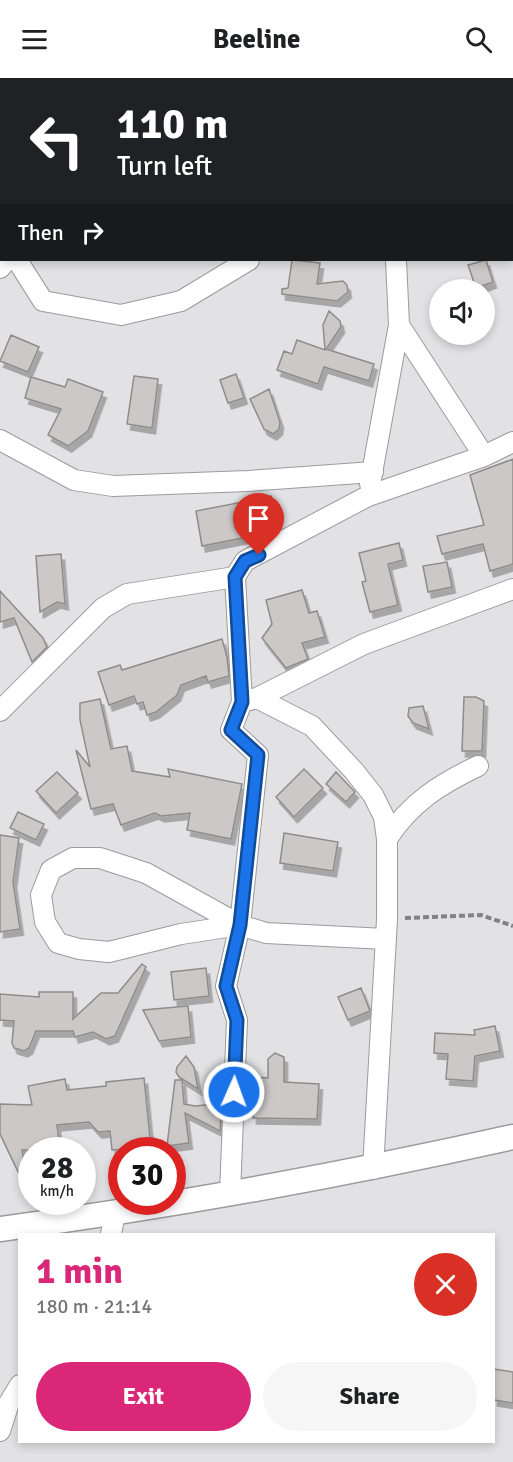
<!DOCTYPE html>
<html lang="en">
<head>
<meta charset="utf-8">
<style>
	:root { --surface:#fff; --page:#f6f6f6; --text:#202124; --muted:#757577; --accent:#db2777 }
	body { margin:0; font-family:Signika,sans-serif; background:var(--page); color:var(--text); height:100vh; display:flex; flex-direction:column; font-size:22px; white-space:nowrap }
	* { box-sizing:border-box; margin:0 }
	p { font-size:20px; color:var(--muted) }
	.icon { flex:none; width:33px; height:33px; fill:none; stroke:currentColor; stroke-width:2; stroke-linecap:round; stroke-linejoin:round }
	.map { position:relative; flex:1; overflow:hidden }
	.sheet { position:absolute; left:18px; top:1155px; width:477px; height:210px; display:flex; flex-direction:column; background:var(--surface); border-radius:0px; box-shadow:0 3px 9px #0003 }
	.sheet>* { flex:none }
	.hud { position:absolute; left:0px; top:0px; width:513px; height:183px; box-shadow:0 3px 9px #0003; background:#202124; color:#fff; overflow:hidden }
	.controls { position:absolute; left:429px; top:201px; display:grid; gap:12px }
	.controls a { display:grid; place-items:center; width:66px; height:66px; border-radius:50%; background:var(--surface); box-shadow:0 3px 9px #0003; font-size:30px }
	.speed { position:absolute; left:18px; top:1059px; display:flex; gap:12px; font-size:30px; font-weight:700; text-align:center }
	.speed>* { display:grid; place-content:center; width:78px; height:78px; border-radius:50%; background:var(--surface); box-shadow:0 3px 9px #0003; line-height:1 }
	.speed small { font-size:15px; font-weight:400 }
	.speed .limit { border:9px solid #d22; background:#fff; color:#111 }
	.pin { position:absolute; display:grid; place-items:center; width:51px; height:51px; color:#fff; margin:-62px -26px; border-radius:50% 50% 50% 0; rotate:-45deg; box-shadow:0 0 6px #0007 }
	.pin .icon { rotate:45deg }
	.me { position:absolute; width:66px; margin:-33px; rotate:2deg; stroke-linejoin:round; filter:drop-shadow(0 0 4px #0008) }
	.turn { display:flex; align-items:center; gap:21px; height:126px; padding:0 18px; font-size:27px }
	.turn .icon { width:78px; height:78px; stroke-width:2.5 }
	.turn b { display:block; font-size:42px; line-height:51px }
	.then { display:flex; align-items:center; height:57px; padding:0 18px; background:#0003; gap:12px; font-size:22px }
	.round { display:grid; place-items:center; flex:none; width:63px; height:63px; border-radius:32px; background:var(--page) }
	.summary { display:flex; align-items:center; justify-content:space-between; height:102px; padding:0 18px }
	h1 { font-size:36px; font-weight:700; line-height:45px; color:var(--accent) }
	.action { display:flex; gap:12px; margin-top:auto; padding:12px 18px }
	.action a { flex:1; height:69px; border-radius:36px; background:var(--accent); color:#fff; font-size:24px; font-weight:700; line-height:69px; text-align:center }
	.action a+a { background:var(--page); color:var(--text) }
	header { display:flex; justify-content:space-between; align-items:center; height:78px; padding:0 18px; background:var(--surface); font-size:27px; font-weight:700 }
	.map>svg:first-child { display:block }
</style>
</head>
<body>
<header><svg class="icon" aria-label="menu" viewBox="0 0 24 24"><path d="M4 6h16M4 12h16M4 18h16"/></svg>Beeline<svg class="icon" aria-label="search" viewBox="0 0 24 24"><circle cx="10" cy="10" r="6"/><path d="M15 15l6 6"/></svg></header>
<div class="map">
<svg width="513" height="1384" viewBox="0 0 513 1384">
	<defs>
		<filter id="shadow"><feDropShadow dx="3.5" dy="6" stdDeviation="0" flood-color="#0004"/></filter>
	</defs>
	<rect width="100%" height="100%" fill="#e2e2e4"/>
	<path fill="#cbc8c7" stroke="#8f8c8c" stroke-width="1.5" filter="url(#shadow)" d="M292 182 320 185 317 206 343 203 347 207 348 214 337 223 282 216V211L288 210Z
		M486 182 493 204 476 210 468 187Z
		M329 233 340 243 341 249 326 271 374 286 369 303 324 289 318 306 277 292 284 273 292 276 297 262 325 272 323 247Z
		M11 257 39 269 28 294 0 283Z
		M236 296 244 320 228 325 220 302Z
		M134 298 158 301 152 350 127 346Z
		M31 299 65 309 68 301 103 314 88 353 68 368 48 357 61 331 25 320Z
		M269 311 280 344 279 351 273 356 264 351 250 321Z
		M513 381V486L490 493 483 466 442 476 437 458 484 447 470 397Z
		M271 418 275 450H272V454L202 468 196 433 243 424V422Z
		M399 465 403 482 388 486 398 527 370 534 362 504 366 503 359 475Z
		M61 476 65 526 57 524 40 534 36 478Z
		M447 484 452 509 428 514 423 488Z
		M302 512 309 535 317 533 325 559 302 565 308 581 286 590 262 560 272 546 266 522Z
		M0 513 43 560 47 569 32 584 14 540 0 544Z
		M222 561 227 579 229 598 208 604 206 598 181 607 177 617 156 634 147 637 143 624 137 626 134 618 109 627 98 594 120 587 122 592Z
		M464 619H476L484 623 482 673H462Z
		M100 621 111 671 127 668 132 693 170 699 168 691 242 706 231 761 187 752 190 735 161 738 155 735 121 747 113 726 91 731 76 672 90 689 80 642V625Z
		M423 628 429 651 413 645 408 638 409 630Z
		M304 691 323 710 294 739 276 719Z
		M57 694 78 715 56 735 36 713Z
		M336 694 355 714 346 724 326 706Z
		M18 734 44 746 36 762 10 750Z
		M284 755 338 764 333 793 280 785Z
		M0 757 19 760 13 804 20 851 0 854Z
		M142 886 146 889 115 958 106 961 93 954 75 959 73 953H36L29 970 24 973 14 970 12 965 14 943 0 942V916L39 919V914H73V941L101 915H118Z
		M206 890 209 918 174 922 171 894Z
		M361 910 370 933 348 942 338 919Z
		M188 928 191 959 159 963 143 932Z
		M495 948 500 973 475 978 473 1003 446 1001 448 976 434 975 435 955 475 957 474 952Z
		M275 975 284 979V1004L319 1006 317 1041 253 1040 255 999 268 1000V981Z
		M186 978 194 989 198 1011 179 999 176 994 177 989Z
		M144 1000 151 1070 112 1072 110 1053 98 1054 89 1044 57 1047 60 1072H22L27 1103 23 1104 0 1056V1026L32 1027 28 1008 65 1001 67 1012 106 1008V1004Z
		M175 1002H182L184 1026 195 1028 214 1026 215 1033 221 1035 220 1053 185 1035 189 1065 167 1068Z
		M494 1291 513 1294V1325L494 1322Z"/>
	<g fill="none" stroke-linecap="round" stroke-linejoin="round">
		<defs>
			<path id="minor" d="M410 2V0
				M17 182 43 223 121 237 181 223 249 182
				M0 190 7 182
				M399 247 484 378
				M0 362 74 402 113 408 248 403 373 394
				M370 406 399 247 396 182
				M257 620 364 566 513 511
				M242 624 257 620 312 648 354 693 373 717 384 739 387 761V841L373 1091
				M0 633 103 530 127 516 235 499 245 483 368 418 484 378 513 364
				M387 761C410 725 440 706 478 688
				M240 847 181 856 109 874 79 871 58 865 45 844 41 817 51 792 73 780H100L146 795 240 847 266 855 386 861
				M230 1115 237 942 226 908 240 847 258 677 231 652 242 624 235 499
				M111 1156 115 1135
				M0 1353 9 1325 20 1307"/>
			<path id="tertiary" d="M0 1151C172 1128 343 1097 513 1059"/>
		</defs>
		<use href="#minor" stroke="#9b9b9d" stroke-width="22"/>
		<use href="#tertiary" stroke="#9b9b9d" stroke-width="27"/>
		<path stroke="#828284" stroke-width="4" stroke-dasharray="6 3" stroke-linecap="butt" d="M405 840 481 837 513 848"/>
		<use href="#minor" stroke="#fff" stroke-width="20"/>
		<use href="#tertiary" stroke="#fff" stroke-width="24"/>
	</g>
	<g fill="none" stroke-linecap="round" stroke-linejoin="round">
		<defs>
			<path id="route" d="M234 1014 237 942 226 908 240 847 258 677 231 652 242 624 235 499 245 483 259 477"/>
		</defs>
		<use href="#route" stroke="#114b97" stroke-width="15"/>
		<use href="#route" stroke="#1a73e8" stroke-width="10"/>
	</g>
</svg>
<div class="controls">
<a><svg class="icon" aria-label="sound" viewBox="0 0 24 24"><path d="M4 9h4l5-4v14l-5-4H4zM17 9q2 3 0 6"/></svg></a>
</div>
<div class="speed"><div>28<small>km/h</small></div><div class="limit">30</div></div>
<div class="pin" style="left:259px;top:477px;background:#d93025"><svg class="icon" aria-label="arrive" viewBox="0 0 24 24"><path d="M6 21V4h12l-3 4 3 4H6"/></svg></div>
<svg class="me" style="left:234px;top:1014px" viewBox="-20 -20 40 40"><circle r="17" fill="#1a73e8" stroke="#fff" stroke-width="3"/><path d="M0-11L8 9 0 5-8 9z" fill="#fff"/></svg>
<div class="hud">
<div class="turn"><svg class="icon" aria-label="left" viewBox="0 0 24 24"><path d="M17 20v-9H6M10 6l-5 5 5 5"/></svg><div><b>110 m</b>Turn left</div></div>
<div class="then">Then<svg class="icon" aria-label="right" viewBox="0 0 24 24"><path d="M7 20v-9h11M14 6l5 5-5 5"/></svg></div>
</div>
<section class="sheet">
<div class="summary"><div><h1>1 min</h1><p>180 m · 21:14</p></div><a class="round" style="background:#d93025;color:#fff"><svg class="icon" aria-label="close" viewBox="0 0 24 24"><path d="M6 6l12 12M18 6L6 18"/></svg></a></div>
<div class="action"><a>Exit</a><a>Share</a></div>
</section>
</div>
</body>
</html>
